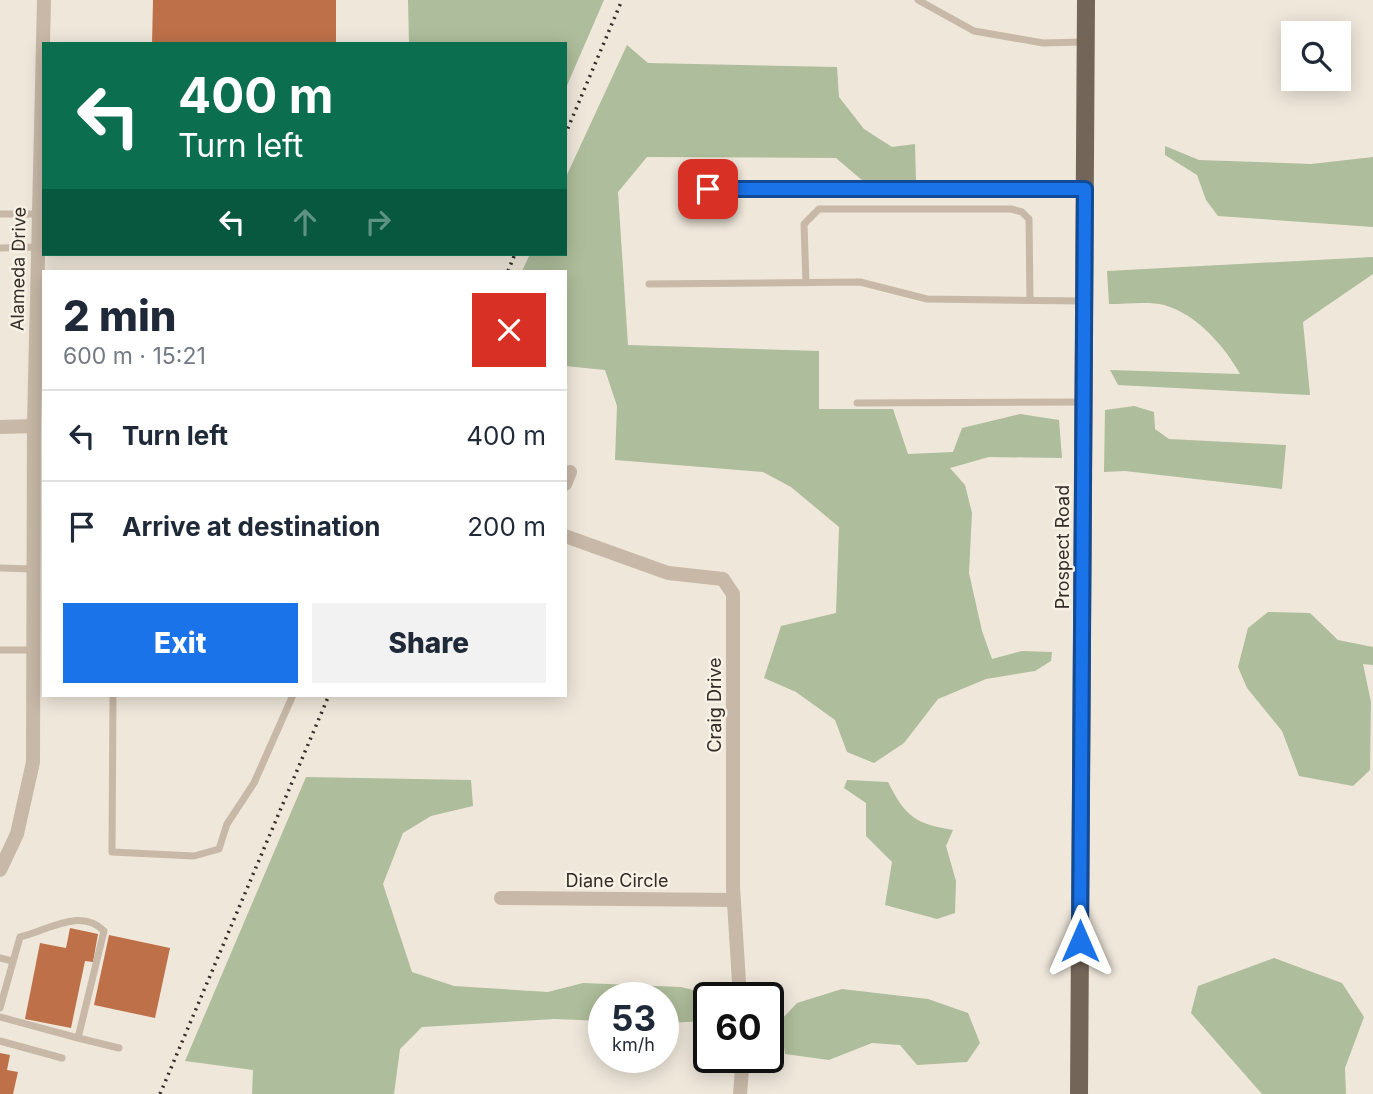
<!DOCTYPE html>
<html lang="en">
<head>
<meta charset="utf-8">
<style>
	:root { --surface:#fff; --page:#f2f2f3; --text:#1f2937; --muted:#747a83; --line:#e0e1e3; --accent:#1a73e8 }
	body { margin:0; font-family:Inter,sans-serif; background:var(--page); color:var(--text); height:100vh; display:flex; flex-direction:column; font-size:26px; white-space:nowrap }
	* { box-sizing:border-box; margin:0 }
	p { font-size:23px; color:var(--muted) }
	.icon { flex:none; width:38px; height:38px; fill:none; stroke:currentColor; stroke-width:2; stroke-linecap:round; stroke-linejoin:round }
	.map { position:relative; flex:1; overflow:hidden }
	.side { position:absolute; left:42px; top:270px; width:525px; height:427px; display:flex; flex-direction:column; background:var(--surface); border-radius:0px; box-shadow:0 4px 18px #0003 }
	.side>* { flex:none }
	.guide { position:absolute; left:42px; top:42px; width:525px; height:214px; border-radius:0px; box-shadow:0 4px 18px #0003; background:#0b6e4f; color:#fff; overflow:hidden }
	.buttons { position:absolute; left:1281px; top:21px; display:grid; gap:14px }
	.buttons a { display:grid; place-items:center; width:70px; height:70px; border-radius:0px; background:var(--surface); box-shadow:0 4px 18px #0003; font-size:35px }
	.speed { position:absolute; left:588px; top:982px; display:flex; gap:14px; font-size:35px; font-weight:700; text-align:center }
	.speed>* { display:grid; place-content:center; width:91px; height:91px; border-radius:50%; background:var(--surface); box-shadow:0 4px 18px #0003; line-height:1 }
	.speed small { font-size:18px; font-weight:400 }
	.speed .limit { border:4px solid #111; border-radius:10px; background:#fff; color:#111 }
	.pin { position:absolute; display:grid; place-items:center; width:60px; height:60px; color:#fff; margin:-30px; border-radius:14px; box-shadow:0 4px 10px #0006 }
	.me { position:absolute; width:77px; margin:-38px; rotate:0deg; stroke-linejoin:round; filter:drop-shadow(0 0 5px #0008) }
	.turn { display:flex; align-items:center; gap:24px; height:147px; padding:0 21px; font-size:32px }
	.turn .icon { width:91px; height:91px; stroke-width:2.5 }
	.turn b { display:block; font-size:49px; line-height:60px }
	.lanes { display:flex; align-items:center; height:66px; padding:0 21px; background:#0003; justify-content:center; gap:35px; direction:ltr }
	.lanes .off { opacity:.35 }
	.round { display:grid; place-items:center; flex:none; width:74px; height:74px; border-radius:0px; background:var(--page) }
	.headline { display:flex; align-items:center; justify-content:space-between; height:119px; padding:0 21px }
	h1 { font-size:42px; font-weight:800; line-height:52px }
	.primary-button { display:flex; gap:14px; margin-top:auto; padding:14px 21px }
	.primary-button a { flex:1; height:80px; border-radius:0px; background:var(--accent); color:#fff; font-size:28px; font-weight:800; line-height:80px; text-align:center }
	.primary-button a+a { background:var(--page); color:var(--text) }
	ul { padding:0; list-style:none }
	li { display:flex; align-items:center; gap:21px; height:91px; padding:0 21px; border-top:2px solid var(--line) }
	li div { flex:1 }
	li b { display:block; font-size:26px }
	li em { font-style:normal }
	.map>svg:first-child { display:block }
</style>
</head>
<body>
<div class="map">
<svg width="1373" height="1094" viewBox="0 0 1373 1094">
	<rect width="100%" height="100%" fill="#efe7da"/>
	<path fill="#aebd9b" d="M408 0H604L565 90V44H409Z
		M627 45 648 63 837 67 839 97 864 129 892 147 915 144 916 180 863 181 836 158 647 157 618 192 628 345 819 351V409H893L908 454 953 452 962 428 1020 414 1059 420 1062 458 989 457 950 468 965 485 972 513 969 573 982 631 992 659 1022 651 1052 652 1051 661 1035 671 986 679 938 699 904 743 874 763 847 752 835 720 796 692 764 678 781 626 836 613 839 527 791 487 763 472 615 460 617 406 605 370 565 366V271H522L530 254H565V179Z
		M1165 146 1199 160 1311 164 1373 157V227L1218 216 1206 200 1197 175 1165 155Z
		M1373 257V274L1303 322 1310 395 1118 385 1110 370 1240 374C1225 347 1197 314 1164 305 1149 301 1126 304 1109 304L1107 271Z
		M1134 406 1154 412 1155 429 1169 439 1286 445 1282 489 1125 471 1104 472 1105 410Z
		M1268 612 1310 613 1338 640 1373 647V665L1363 664 1371 702 1370 770 1353 786 1299 776 1282 731 1247 688 1238 667 1248 628Z
		M306 777 471 780 473 806 431 816 403 833 383 884 412 972 454 986 548 992 583 983 681 987 718 996 709 998V1021L663 1023V998H604V1021L554 1019 422 1027 400 1049 394 1094H252L253 1070 185 1061Z
		M847 780 888 782C905 816 915 824 953 830L946 846 956 881 955 913 937 919 885 905 892 862 866 836V803L844 788Z
		M1274 958 1342 983 1364 1017 1345 1068 1346 1094H1262L1191 1013 1198 986Z
		M842 989 928 999 968 1013 980 1043 967 1062 917 1065 900 1045 872 1043 829 1060 785 1054 780 1021 797 1003Z"/>
	<path fill="#be7149" d="M153 0H336V44H152Z
		M70 928 98 934 93 962 85 961 71 1028 25 1019 40 943 66 948Z
		M109 935 170 948 155 1018 94 1005Z
		M0 1053 10 1055 7 1070 18 1072 13 1094H0Z"/>
	<g fill="none" stroke-linecap="round" stroke-linejoin="round">
		<path stroke="#c7b8a7" stroke-width="7" d="M918 0 974 31 1043 43 1085 42
			M708 189H1085
			M0 214H39
			M0 248 38 247
			M806 283 804 224 819 209H1011L1022 212 1029 219 1030 300
			M649 284 860 282 927 299 1084 301
			M857 403 1083 402
			M0 568 34 569
			M0 650H33
			M113 695 112 852 194 856 219 849 227 824 254 783 293 695
			M0 958 12 961
			M0 1008 20 937C47 931 80 907 104 931L78 1038 0 1017
			M78 1038 119 1048
			M0 1041 62 1058"/>
		<path stroke="#c7b8a7" stroke-width="14" d="M0 427 34 426
			M565 484 570 472
			M565 536 668 573 723 579 733 594V887L740 998
			M0 870 17 834 33 762 34 426 44 0
			M501 898 734 900
			M740 1094 743 1057"/>
		<path stroke="#746559" stroke-width="18" d="M1079 1094 1086 0"/>
		<path stroke="#332c27" stroke-width="3.5" stroke-dasharray="2 5" stroke-linecap="butt" d="M565 135 622 0
			M508 271 515 254
			M160 1094 329 695"/>
	</g>
	<g fill="none" stroke-linecap="round" stroke-linejoin="round">
		<defs>
			<path id="route" d="M708 189H1085L1080 941"/>
		</defs>
		<use href="#route" stroke="#114b97" stroke-width="18"/>
		<use href="#route" stroke="#1a73e8" stroke-width="12"/>
	</g>
	<g text-anchor="middle" dominant-baseline="central" stroke-width="5" stroke-linejoin="round" paint-order="stroke">
		<g font-size="18" fill="#332c27" stroke="#f8f1e6">
			<text transform="translate(18 269) rotate(-89)">Alameda Drive</text>
			<text transform="translate(1062 547) rotate(-90)">Prospect Road</text>
			<text transform="translate(714 705) rotate(-90)">Craig Drive</text>
			<text x="617" y="880">Diane Circle</text>
		</g>
	</g>
</svg>
<div class="buttons">
<a><svg class="icon" aria-label="search" viewBox="0 0 24 24"><circle cx="10" cy="10" r="6"/><path d="M15 15l6 6"/></svg></a>
</div>
<div class="speed"><div>53<small>km/h</small></div><div class="limit">60</div></div>
<div class="pin" style="left:708px;top:189px;background:#d93025"><svg class="icon" aria-label="arrive" viewBox="0 0 24 24"><path d="M6 21V4h12l-3 4 3 4H6"/></svg></div>
<svg class="me" style="left:1080px;top:941px" viewBox="-20 -20 40 40"><path d="M0-17L14 15 0 8-14 15z" fill="#1a73e8" stroke="#fff" stroke-width="4"/></svg>
<div class="guide">
<div class="turn"><svg class="icon" aria-label="left" viewBox="0 0 24 24"><path d="M17 20v-9H6M10 6l-5 5 5 5"/></svg><div><b>400 m</b>Turn left</div></div>
<div class="lanes"><svg class="icon" aria-label="left" viewBox="0 0 24 24"><path d="M17 20v-9H6M10 6l-5 5 5 5"/></svg><svg class="icon off" aria-label="ahead" viewBox="0 0 24 24"><path d="M12 20V5M6 11l6-6 6 6"/></svg><svg class="icon off" aria-label="right" viewBox="0 0 24 24"><path d="M7 20v-9h11M14 6l5 5-5 5"/></svg></div>
</div>
<section class="side">
<div class="headline"><div><h1>2 min</h1><p>600 m · 15:21</p></div><a class="round" style="background:#d93025;color:#fff"><svg class="icon" aria-label="close" viewBox="0 0 24 24"><path d="M6 6l12 12M18 6L6 18"/></svg></a></div>
<ul>
<li><svg class="icon" aria-label="left" viewBox="0 0 24 24"><path d="M17 20v-9H6M10 6l-5 5 5 5"/></svg><div><b>Turn left</b></div><em>400 m</em></li>
<li><svg class="icon" aria-label="arrive" viewBox="0 0 24 24"><path d="M6 21V4h12l-3 4 3 4H6"/></svg><div><b>Arrive at destination</b></div><em>200 m</em></li>
</ul>
<div class="primary-button"><a>Exit</a><a>Share</a></div>
</section>
</div>
</body>
</html>
